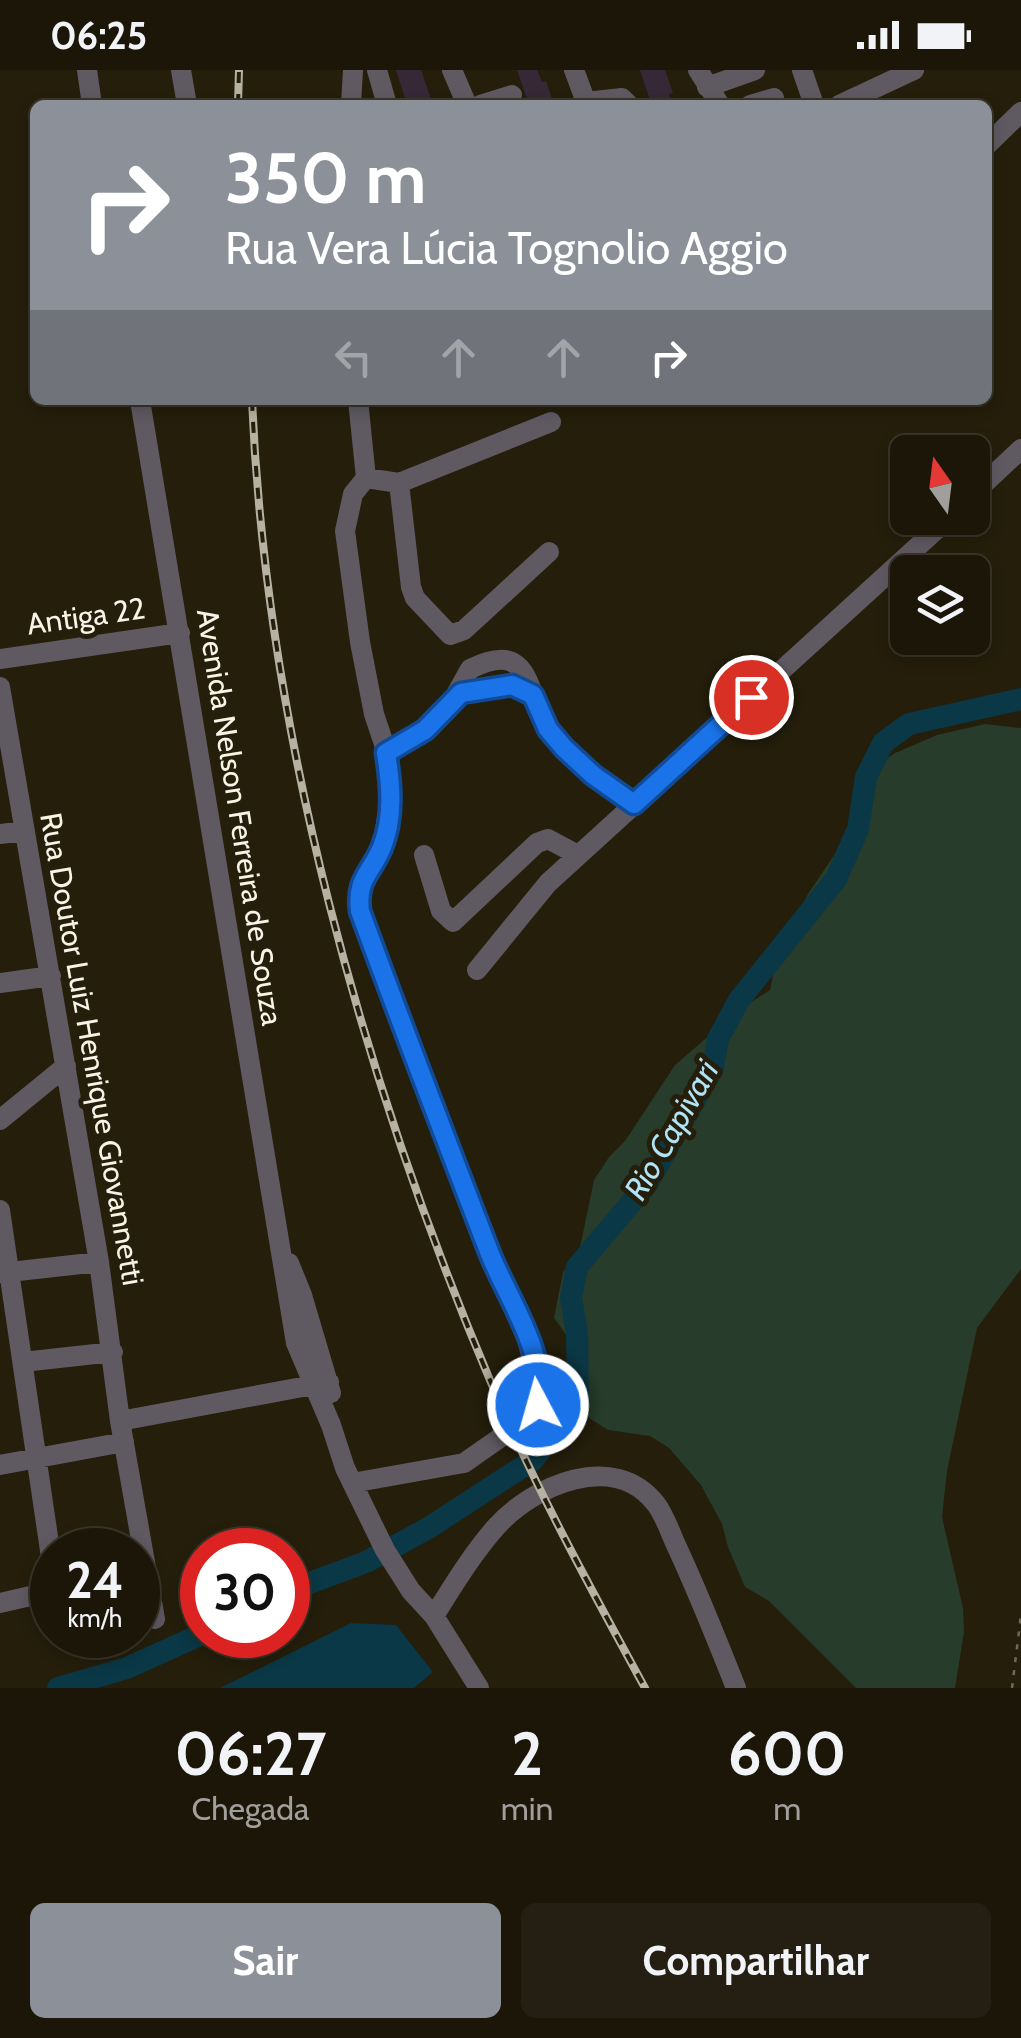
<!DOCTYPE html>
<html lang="pt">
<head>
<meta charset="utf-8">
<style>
	:root { --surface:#1b1608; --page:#241f12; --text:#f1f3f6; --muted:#a09f9c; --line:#393529; --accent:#8c9099 }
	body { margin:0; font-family:Cabin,sans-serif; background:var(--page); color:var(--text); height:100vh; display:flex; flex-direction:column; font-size:38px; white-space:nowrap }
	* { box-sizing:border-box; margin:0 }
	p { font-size:32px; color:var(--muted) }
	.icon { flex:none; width:55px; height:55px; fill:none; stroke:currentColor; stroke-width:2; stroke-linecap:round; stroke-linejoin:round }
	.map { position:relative; height:1618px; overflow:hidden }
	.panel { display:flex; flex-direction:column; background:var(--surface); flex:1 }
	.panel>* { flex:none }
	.hud { position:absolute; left:30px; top:30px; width:962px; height:305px; border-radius:15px; box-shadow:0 5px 15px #0003,0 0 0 2px var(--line); background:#8c9099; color:#fff; overflow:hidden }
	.needle { width:65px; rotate:346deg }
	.buttons { position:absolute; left:890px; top:365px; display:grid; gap:20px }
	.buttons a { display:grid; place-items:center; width:100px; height:100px; border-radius:15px; background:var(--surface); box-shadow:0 5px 15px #0003,0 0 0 2px var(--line); font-size:50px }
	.speed { position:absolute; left:30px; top:1458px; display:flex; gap:20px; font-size:50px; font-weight:700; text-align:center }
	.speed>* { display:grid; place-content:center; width:130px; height:130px; border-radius:50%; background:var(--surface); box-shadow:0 5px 15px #0003,0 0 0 2px var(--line); line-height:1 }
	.speed small { font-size:25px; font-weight:400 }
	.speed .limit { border:15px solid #d22; background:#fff; color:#111 }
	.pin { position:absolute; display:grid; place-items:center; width:85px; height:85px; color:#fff; margin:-42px; border:5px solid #fff; border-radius:50%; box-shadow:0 2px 10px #0007 }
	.me { position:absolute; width:110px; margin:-55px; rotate:354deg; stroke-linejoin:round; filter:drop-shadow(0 0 8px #0008) }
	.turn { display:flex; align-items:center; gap:35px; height:210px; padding:0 30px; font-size:45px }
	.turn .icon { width:130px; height:130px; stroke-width:2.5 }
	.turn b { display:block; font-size:70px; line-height:85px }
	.lanes { display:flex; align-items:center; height:95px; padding:0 30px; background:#0003; justify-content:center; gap:50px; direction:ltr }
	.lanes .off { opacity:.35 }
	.eta { display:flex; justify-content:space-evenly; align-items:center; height:170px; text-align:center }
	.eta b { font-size:60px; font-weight:700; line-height:70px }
	.action { display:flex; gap:20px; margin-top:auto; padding:20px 30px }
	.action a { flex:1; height:115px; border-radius:15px; background:var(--accent); color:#fff; font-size:40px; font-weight:700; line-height:115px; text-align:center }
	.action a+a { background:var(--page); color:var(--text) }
	.status { display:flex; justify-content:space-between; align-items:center; height:70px; padding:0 50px; background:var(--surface); direction:ltr }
	.status svg { height:28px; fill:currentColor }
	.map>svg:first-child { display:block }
</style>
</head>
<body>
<div class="status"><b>06:25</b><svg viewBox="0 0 49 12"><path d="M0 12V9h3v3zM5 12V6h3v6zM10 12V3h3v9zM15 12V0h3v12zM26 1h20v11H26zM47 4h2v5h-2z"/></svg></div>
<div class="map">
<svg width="1021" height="1618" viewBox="0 0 1021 1618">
	<rect width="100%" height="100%" fill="#241e0b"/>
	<path fill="#273c2a" d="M985 654 1021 658V1199L977 1258 947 1401 942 1447 963 1538 964 1562 955 1618H856L769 1531 745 1517 728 1477 722 1454 701 1415 669 1378 650 1366 608 1360 589 1348 578 1299 580 1284 554 1248 563 1202 579 1182 594 1110 609 1087 625 1071 675 995 739 940 770 920 776 891 790 868 797 846 808 824 847 766 878 695 895 683 937 665Z"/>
	<path fill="#0b3846" d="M351 1553 396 1555 433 1602 414 1618H220Z"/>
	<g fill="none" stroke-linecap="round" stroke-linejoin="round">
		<path stroke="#0b3846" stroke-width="22" d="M288 1521 366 1492 430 1457 533 1390 578 1331 577 1264 571 1228 577 1197 647 1114 713 998 718 969 739 930 836 809 858 759 866 707 883 673 909 654 1021 629
			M58 1618 127 1598 202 1564"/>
	</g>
	<path fill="#362837" d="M396 0H421L433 35H407Z
		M517 0H537L542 12 546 11 554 35H529Z
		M640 0H665L673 23 669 24 673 35H657L655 29 650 30Z"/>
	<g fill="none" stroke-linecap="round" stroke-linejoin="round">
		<path stroke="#6f6a59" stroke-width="2.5" stroke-dasharray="5 8" stroke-linecap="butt" d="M1012 1618 1021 1545"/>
		<path stroke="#5f5a62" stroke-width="20" d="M87 0 92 35
			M181 0 187 35
			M377 0 387 35
			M452 0 467 35
			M574 0 586 32 622 28 629 35
			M698 0 720 35
			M802 0 814 35
			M707 17 755 0
			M351 35 353 0
			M480 35 512 25
			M750 35 774 28
			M839 35 914 0
			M988 74 1021 42
			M140 330 296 1273 331 1355 345 1398 385 1480 411 1521 434 1546 479 1618
			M358 330 366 408
			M366 408 399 413 551 352
			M399 413 411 517 415 528 450 565 464 560 549 482
			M972 425 1021 379
			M0 589 180 563
			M0 617 99 1192 120 1351 329 1312
			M455 626 470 599C505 582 522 587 533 625
			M387 683 425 660 461 623 512 615 533 625 548 659 564 679 593 705 634 734
			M0 764 25 761
			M424 785 441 841 453 852 537 773 548 769 578 785
			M477 900 548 813 949 448
			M0 913 51 906
			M0 1050 66 996
			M0 1140 52 1494
			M289 1193 302 1225 331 1323
			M0 1203 99 1192
			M23 1292 113 1282
			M120 1351 155 1549
			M0 1395 124 1372
			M352 1413 464 1393 527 1349 538 1335 540 1321 527 1269 492 1188 360 841 358 822 363 807 382 777 392 720 387 683 374 644 360 572 345 461 353 424 366 408
			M0 1533 52 1521
			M434 1546C453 1516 472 1484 496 1457 534 1415 614 1380 656 1434 665 1446 670 1462 676 1475 698 1522 717 1570 736 1618"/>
		<defs>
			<path id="rail" d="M238 35 239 0
				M252 330C266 661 363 1011 492 1315 536 1419 591 1519 645 1618"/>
		</defs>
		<use href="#rail" stroke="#b5b1a3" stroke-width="8"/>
		<use href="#rail" stroke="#241e0b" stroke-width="4" stroke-dasharray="11" stroke-linecap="butt"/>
	</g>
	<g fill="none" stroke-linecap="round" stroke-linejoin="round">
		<defs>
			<path id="route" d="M538 1335C548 1285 508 1229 490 1184 446 1070 402 956 360 841 356 808 371 804 382 777 394 747 391 714 386 683L425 660 461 623 512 615 533 625 548 659 564 678 593 705 634 734 751 627"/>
		</defs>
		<use href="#route" stroke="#114b97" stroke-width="25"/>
		<use href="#route" stroke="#1a73e8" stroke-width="18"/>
	</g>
	<g text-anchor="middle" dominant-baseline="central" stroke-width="10" stroke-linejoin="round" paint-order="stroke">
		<g font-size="30" fill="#f7f3e7" stroke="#241e0b">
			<text transform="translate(86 546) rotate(-8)">Antiga 22</text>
			<text transform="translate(240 747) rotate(81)">Avenida Nelson Ferreira de Souza</text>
			<text transform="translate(92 979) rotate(80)">Rua Doutor Luiz Henrique Giovannetti</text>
		</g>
		<g font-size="32" font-style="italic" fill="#b1e3f7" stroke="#241e0b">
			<text transform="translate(671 1060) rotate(-60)">Rio Capivari</text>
		</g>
	</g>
</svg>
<div class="buttons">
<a><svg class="needle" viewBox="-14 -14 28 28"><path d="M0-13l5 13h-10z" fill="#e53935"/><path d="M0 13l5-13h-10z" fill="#a09f9c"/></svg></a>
<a><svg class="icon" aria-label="layers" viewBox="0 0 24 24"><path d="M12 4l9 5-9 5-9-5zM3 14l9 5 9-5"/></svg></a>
</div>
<div class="speed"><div>24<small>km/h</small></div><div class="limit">30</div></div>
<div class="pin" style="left:751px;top:627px;background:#d93025"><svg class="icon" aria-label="arrive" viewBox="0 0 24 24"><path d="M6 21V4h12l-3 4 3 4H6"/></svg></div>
<svg class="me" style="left:538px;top:1335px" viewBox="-20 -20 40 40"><circle r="17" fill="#1a73e8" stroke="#fff" stroke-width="3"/><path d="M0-11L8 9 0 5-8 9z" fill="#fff"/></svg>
<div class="hud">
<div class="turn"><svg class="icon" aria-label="right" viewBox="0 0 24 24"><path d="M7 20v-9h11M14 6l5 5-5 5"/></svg><div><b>350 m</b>Rua Vera Lúcia Tognolio Aggio</div></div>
<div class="lanes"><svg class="icon off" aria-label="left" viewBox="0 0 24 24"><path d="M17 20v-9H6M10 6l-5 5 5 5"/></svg><svg class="icon off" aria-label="ahead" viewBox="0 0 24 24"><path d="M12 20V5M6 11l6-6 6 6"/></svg><svg class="icon off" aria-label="ahead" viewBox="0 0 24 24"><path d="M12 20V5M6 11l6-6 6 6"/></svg><svg class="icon" aria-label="right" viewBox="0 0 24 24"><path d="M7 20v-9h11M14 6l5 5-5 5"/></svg></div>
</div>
</div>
<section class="panel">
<div class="eta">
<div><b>06:27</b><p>Chegada</p></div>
<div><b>2</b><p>min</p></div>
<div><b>600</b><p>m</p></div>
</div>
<div class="action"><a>Sair</a><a>Compartilhar</a></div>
</section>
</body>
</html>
